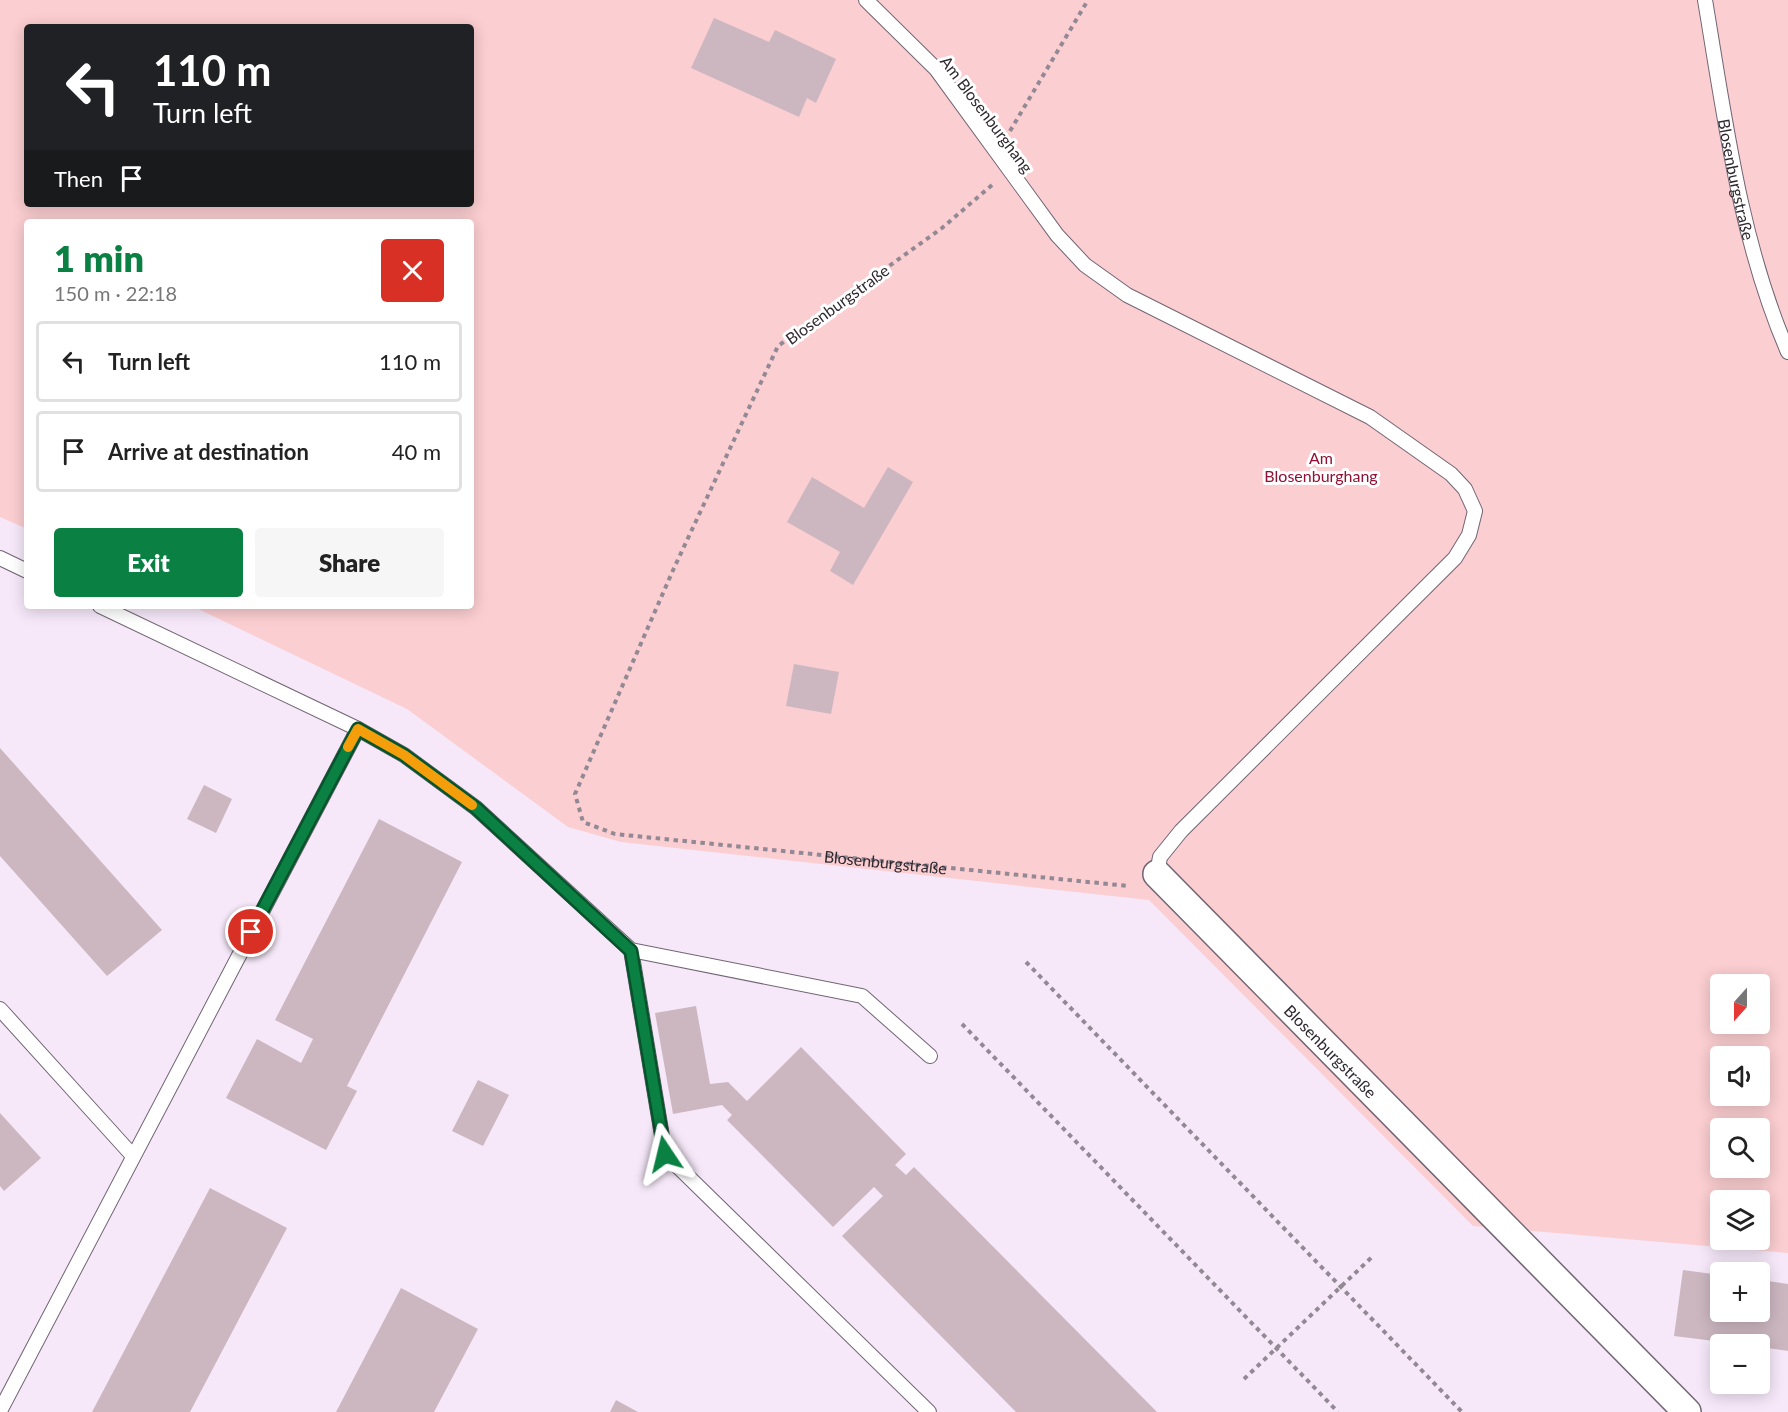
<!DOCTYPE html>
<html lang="en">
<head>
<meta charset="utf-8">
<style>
	:root { --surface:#fff; --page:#f6f6f6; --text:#222; --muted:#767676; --line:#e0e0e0; --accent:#0b8043 }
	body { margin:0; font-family:Lato,sans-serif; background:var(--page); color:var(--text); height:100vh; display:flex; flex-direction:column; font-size:22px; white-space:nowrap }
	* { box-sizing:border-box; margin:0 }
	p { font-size:20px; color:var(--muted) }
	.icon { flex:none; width:33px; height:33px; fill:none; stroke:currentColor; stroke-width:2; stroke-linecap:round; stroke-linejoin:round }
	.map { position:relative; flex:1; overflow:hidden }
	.panel { position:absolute; left:24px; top:219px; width:450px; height:390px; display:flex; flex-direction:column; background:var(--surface); border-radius:6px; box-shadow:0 3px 15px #0003 }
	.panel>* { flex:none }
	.guide { position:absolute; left:24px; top:24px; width:450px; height:183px; border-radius:6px; box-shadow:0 3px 15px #0003; background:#202124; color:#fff; overflow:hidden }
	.needle { width:39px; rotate:201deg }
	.controls { position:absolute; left:1710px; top:974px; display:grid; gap:12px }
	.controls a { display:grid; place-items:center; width:60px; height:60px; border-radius:6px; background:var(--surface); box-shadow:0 3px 15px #0003; font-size:30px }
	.pin { position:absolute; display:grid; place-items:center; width:51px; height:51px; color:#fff; margin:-26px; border:3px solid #fff; border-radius:50%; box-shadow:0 2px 6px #0007 }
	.me { position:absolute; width:66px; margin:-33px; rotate:350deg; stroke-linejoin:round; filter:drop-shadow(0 0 4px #0008) }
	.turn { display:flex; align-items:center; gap:21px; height:126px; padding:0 30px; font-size:27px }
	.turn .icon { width:78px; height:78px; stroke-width:2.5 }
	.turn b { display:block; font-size:42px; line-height:51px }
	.then { display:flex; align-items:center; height:57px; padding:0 30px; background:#0003; gap:12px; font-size:22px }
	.round { display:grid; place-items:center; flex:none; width:63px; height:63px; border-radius:6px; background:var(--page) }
	.summary { display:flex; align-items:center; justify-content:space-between; height:102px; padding:0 30px }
	h1 { font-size:36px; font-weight:800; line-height:45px; color:var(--accent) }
	.action { display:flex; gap:12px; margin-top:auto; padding:12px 30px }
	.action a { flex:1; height:69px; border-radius:6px; background:var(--accent); color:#fff; font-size:24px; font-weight:800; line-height:69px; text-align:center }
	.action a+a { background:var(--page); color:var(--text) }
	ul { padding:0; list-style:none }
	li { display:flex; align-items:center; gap:18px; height:81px; margin:0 12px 9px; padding:0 18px; border:3px solid var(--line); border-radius:6px }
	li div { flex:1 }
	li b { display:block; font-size:22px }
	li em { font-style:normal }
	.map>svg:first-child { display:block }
</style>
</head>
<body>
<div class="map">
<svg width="1788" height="1412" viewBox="0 0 1788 1412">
	<rect width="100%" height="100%" fill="#f6e8f9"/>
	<path fill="#fbced1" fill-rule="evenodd" d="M0 0H1788V1253L1473 1226 1149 900 621 842 568 827 407 709 192 606H471V222H27V529L0 517ZM27 27H471V204H27ZM1720 984H1760V1023H1720ZM1720 1056H1760V1095H1720ZM1720 1128H1760V1167H1720ZM1720 1200H1760V1239H1720Z"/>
	<path fill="#ccb7c1" d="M714 18 769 42 775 30 836 59 816 103 807 98 799 117 691 68Z
		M888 467 913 482 853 585 830 571 840 552 787 522 812 477 864 508Z
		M794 664 839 672 831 714 786 706Z
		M0 748 162 930 107 976 0 856Z
		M204 785 232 799 216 833 187 819Z
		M379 819 462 862 347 1086 357 1091 326 1150 226 1098 257 1039 301 1063 313 1039 275 1020Z
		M696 1006 710 1084 728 1082 747 1101 801 1047 906 1154 895 1165 906 1175 914 1167 1157 1412H1016L842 1236 883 1196 874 1187 833 1227 727 1120 732 1115 722 1105 673 1114 655 1013Z
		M478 1080 509 1095 483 1146 452 1131Z
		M0 1113 41 1158 4 1191 0 1186Z
		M210 1188 287 1228 190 1412H92Z
		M1683 1270 1720 1275V1311H1760V1280L1788 1284V1351L1760 1347V1344H1738L1674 1336Z
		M401 1288 478 1329 434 1412H336Z
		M616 1400 638 1412H610Z"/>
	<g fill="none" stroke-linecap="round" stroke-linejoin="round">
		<defs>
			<g id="service">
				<path d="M866 0 936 69 1057 235 1085 265 1127 295 1370 417 1451 474 1465 489 1475 511 1469 535 1455 558 1181 831 1160 857 1157 874"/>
				<path id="s2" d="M1705 0C1725 119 1740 241 1788 352"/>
				<path d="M0 558 27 571"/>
				<path d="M100 606 358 729 404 755 476 808 631 950 862 996 930 1056"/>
				<path d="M631 950 665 1154 929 1412"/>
				<path d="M0 1009 133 1156"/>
				<path d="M0 1411 358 729"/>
			</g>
			<g id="minor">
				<path id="s3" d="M1157 874 1687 1412"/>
			</g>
		</defs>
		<use href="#service" stroke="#716574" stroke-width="16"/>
		<use href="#minor" stroke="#716574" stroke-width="30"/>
		<g stroke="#938995" stroke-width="4" stroke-dasharray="4.5 4.5" stroke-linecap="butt">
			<path d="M1010 131 1088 0"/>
			<path id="s1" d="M992 185 942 228 778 346 674 568 575 794 583 822 615 834 1128 886"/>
			<path d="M1026 962 1462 1412"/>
			<path d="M962 1024 1338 1412"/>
			<path d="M1244 1379 1372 1257"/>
		</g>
		<use href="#service" stroke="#fff" stroke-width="14"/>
		<use href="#minor" stroke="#fff" stroke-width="27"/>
	</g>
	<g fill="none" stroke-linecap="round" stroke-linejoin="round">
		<defs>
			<path id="route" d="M251 932 358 729 404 755 476 808 631 951 665 1154"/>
		</defs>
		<use href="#route" stroke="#07532c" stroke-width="15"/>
		<use href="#route" stroke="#0b8043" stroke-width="10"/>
		<path stroke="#f59e0b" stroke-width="10" d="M348 747 358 729 404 755 472 805"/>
	</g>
	<g text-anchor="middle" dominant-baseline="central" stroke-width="6" stroke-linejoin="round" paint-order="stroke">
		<g font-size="16" fill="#2e282f" stroke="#fff">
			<text transform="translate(987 114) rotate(53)">Am Blosenburghang</text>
			<text stroke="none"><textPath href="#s2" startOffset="182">Blosenburgstraße</textPath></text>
			<text transform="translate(837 304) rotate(-36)">Blosenburgstraße</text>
			<text stroke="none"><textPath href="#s1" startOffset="1095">Blosenburgstraße</textPath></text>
			<text stroke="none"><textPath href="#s3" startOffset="248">Blosenburgstraße</textPath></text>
		</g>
		<g font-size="16" fill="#901134" stroke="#fff">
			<text x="1321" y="457">Am<tspan x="1321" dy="18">Blosenburghang</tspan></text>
		</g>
	</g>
</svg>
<div class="controls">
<a><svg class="needle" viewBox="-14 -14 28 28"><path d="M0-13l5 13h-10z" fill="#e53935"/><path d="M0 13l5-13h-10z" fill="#767676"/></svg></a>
<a><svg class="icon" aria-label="sound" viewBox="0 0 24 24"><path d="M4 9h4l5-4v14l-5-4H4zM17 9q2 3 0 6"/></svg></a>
<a><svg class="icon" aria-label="search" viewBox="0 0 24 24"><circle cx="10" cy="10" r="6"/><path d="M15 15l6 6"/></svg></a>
<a><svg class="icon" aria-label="layers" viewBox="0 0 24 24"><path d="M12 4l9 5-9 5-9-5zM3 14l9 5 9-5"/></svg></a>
<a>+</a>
<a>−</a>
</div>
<div class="pin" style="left:251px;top:932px;background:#d93025"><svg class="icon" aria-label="arrive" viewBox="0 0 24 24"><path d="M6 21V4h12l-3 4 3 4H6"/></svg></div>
<svg class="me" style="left:665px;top:1154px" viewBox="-20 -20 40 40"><path d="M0-17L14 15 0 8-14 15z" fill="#0b8043" stroke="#fff" stroke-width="4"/></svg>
<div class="guide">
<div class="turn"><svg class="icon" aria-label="left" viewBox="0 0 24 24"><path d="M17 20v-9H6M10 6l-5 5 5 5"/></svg><div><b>110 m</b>Turn left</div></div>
<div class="then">Then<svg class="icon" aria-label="arrive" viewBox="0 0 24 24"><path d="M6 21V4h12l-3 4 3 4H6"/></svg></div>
</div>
<section class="panel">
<div class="summary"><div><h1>1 min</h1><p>150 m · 22:18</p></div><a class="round" style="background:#d93025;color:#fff"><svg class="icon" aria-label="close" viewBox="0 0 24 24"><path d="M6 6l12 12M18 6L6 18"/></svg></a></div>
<ul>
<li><svg class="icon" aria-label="left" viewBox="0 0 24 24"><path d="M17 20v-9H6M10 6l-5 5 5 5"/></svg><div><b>Turn left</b></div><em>110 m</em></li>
<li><svg class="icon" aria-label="arrive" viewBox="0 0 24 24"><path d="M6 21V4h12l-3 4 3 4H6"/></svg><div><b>Arrive at destination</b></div><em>40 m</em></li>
</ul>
<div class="action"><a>Exit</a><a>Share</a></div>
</section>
</div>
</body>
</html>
